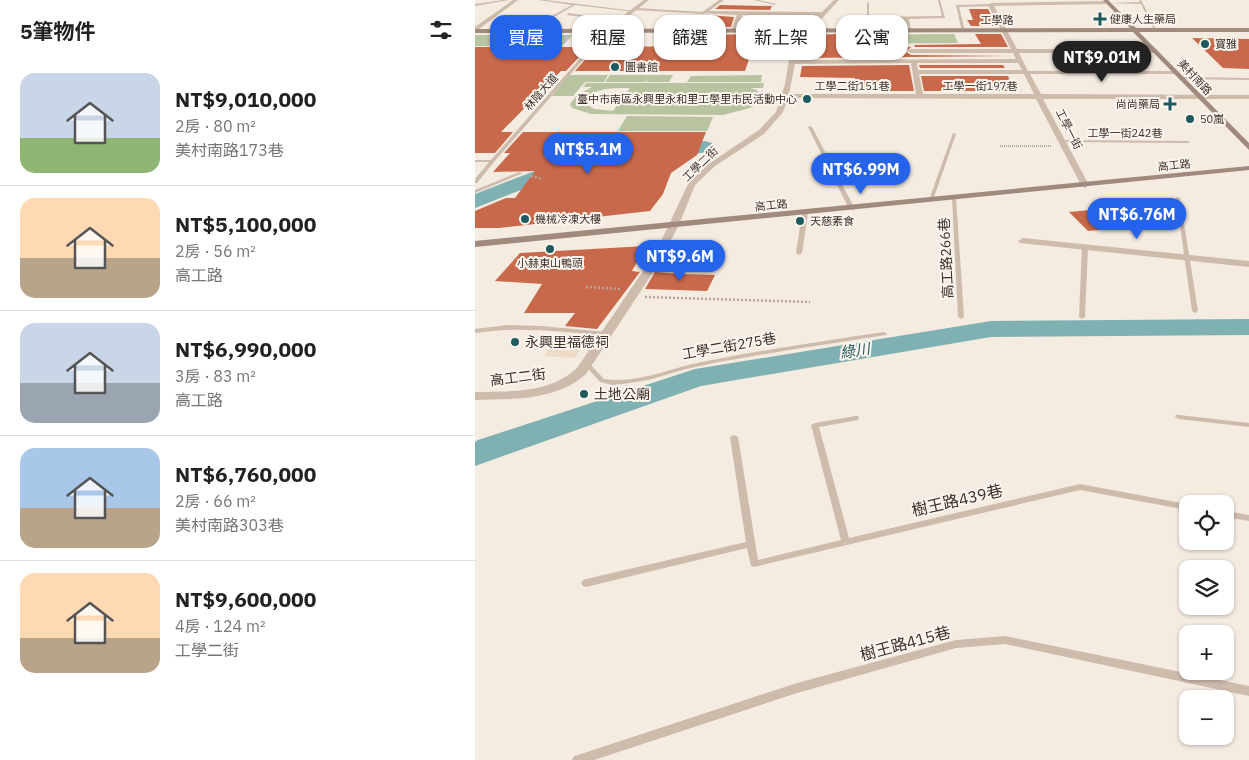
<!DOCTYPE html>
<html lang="zh-TW">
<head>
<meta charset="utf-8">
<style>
  :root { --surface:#fff; --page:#f6f6f6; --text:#222; --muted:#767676; --line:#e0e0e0; --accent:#2563eb }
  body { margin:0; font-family:"IBM Plex Sans","Noto Sans TC",sans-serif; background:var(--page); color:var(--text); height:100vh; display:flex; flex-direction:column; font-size:19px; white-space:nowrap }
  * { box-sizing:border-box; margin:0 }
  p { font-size:16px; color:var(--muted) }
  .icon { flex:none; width:28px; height:28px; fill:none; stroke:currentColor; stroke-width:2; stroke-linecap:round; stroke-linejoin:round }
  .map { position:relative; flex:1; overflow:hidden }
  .sheet { display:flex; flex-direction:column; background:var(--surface); width:475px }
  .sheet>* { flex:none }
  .banner { position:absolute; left:15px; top:15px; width:475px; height:45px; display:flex; gap:10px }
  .tools { position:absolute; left:704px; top:495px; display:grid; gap:10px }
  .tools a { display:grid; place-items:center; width:55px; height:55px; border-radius:10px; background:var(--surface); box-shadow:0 1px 4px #0004; font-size:25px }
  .price { position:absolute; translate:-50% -42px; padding:0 11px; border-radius:18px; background:var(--accent); color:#fff; font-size:16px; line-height:32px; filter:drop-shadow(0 1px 2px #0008) }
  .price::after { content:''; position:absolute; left:50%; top:30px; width:15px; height:11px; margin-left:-8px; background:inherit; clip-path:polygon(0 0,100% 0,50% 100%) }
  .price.selected { background:#222; color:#fff }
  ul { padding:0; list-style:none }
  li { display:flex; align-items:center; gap:15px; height:125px; padding:0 20px }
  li+li { border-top:1px solid var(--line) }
  li span { display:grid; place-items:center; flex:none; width:140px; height:100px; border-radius:15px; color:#555 }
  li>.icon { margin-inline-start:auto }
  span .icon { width:60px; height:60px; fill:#fffc; stroke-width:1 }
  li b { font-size:21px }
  h2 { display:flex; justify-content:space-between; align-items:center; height:60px; padding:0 20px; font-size:21px }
  .tag { padding:0 18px; border-radius:15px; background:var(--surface); box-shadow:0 1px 4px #0004; font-size:18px; line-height:45px }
  .tag.selected { background:var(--accent); color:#fff }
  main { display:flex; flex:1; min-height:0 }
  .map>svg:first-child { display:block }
</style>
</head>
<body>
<main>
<section class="sheet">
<h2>5筆物件<svg class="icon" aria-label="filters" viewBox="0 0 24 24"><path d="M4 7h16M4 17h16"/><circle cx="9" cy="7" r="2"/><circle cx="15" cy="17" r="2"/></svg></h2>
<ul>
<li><span style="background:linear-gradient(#c9d6e8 65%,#8fb573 0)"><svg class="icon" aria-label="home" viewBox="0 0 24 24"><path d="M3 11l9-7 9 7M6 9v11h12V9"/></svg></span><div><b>NT$9,010,000</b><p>2房 · 80 m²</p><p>美村南路173巷</p></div></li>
<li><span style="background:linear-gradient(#ffd9b3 60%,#b9a48a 0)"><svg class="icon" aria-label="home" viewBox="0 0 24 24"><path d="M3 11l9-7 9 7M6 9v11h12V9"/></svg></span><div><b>NT$5,100,000</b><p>2房 · 56 m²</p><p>高工路</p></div></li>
<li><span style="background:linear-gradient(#c9d6e8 60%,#9aa5b1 0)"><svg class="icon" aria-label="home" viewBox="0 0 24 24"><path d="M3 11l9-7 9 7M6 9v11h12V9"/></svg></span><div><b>NT$6,990,000</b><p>3房 · 83 m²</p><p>高工路</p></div></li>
<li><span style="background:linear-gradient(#a9c7e8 60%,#b9a48a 0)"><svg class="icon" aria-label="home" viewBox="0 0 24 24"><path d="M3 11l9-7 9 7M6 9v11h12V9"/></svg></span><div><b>NT$6,760,000</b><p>2房 · 66 m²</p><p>美村南路303巷</p></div></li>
<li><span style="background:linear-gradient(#ffd9b3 65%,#b9a48a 0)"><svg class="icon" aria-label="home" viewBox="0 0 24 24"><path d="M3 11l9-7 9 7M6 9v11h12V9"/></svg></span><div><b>NT$9,600,000</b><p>4房 · 124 m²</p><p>工學二街</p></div></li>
</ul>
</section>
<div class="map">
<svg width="774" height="760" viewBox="0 0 774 760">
  <rect width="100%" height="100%" fill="#f4ebe1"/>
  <!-- green -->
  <g fill="#b8c4a0" fill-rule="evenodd">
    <polygon points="479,34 483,43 369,44 369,35"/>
    <polygon points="0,35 98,35 87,46 0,46"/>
    <polygon points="94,75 133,75 129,82 110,82 98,96 77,96"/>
    <polygon points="135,75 198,75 194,82 171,82 173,77 170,82 130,82"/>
    <polygon points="287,75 286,82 212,82 216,76"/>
    <path d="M111,83H289L288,88H275L282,90L286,100L275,108L248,115L116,114L97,108L95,104L102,95L117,87H108ZM155,88L138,111L119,109L111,104C112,87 142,88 155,88Z"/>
    <polygon points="152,116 238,117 232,131 143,131"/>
  </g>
  <!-- plaza -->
  <polygon fill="#ecdcc8" points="86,333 115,335 100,358 69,356"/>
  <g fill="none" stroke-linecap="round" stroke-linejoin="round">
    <!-- river -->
    <g fill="#7fb0b2" fill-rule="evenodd">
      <polygon points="230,141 237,143 239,147 237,151 186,160 179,158 176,154 179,150 186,148"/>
      <polygon points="91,162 98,164 101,168 98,172 79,177 0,208 0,194 65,169"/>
      <polygon points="774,319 774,335 516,337 226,386 0,466 0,442 3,440 220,369 516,321"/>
    </g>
  </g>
  <!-- building -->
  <g fill="#c8694b">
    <polygon points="245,5 295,6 297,6 295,10 240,9"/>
    <polygon points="494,9 513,9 522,26 496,26 492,20 498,20"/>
    <polygon points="231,15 259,17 256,27 222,27"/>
    <polygon points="268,17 299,17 295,27 265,27"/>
    <polygon points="293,34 284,59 274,59 270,71 100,71 116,53 134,53 139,47 210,46 217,35"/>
    <polygon points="364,34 363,46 440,47 439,45 506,44 500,34 526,34 533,47 436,47 431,52 436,55 537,56 327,58 332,35"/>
    <polygon points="717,38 774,39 774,69 748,68"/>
    <polygon points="0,47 103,47 98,53 107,54 91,71 86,71 26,132 38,132 20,153 0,153"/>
    <polygon points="434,65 439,91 380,91 380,78 325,77 327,66"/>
    <polygon points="444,65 528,65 530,68 445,68"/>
    <polygon points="446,76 533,76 539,91 449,91"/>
    <polygon points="48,132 231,132 222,155 196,173 188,194 175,211 24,228 0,228 0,211 31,198 40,198 60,171 18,172 35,153 29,153"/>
    <polygon points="625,209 646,228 613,231 594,212"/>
    <polygon points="171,246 157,271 165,272 122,329 90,326 100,313 49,313 67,284 20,281 45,253"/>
    <polygon points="180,272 205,274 240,275 232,291 170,289"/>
  </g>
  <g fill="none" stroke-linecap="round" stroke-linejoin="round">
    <!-- path-far1 -->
    <polyline stroke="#b9a596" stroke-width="2" stroke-dasharray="1 1" stroke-linecap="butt" points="525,146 577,146"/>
    <!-- path -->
    <g stroke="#b9a596" stroke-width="2.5" stroke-dasharray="2 2" stroke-linecap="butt">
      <polyline points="56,176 67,179"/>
      <polyline points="111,287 146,289"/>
      <polyline points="170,297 335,302"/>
    </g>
    <!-- lane -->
    <g fill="#cdbbac" fill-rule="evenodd">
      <polygon points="28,0 34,0 0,6 0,4"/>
      <polygon points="63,0 71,0 160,11 159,12 100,5 53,32 51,32 51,30 97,5"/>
      <polygon points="279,0 284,0 301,4 300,5"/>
      <polygon points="463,0 465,0 470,18 393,20 358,19 392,18 392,3 393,2 394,3 394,17 467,16"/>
      <polygon points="664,0 666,0 682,31 679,30 666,4 632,3 665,2"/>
      <polygon points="517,4 516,6 484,7 490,31 487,32 481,5"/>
      <polygon points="161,8 229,12 230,13 229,14 160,10"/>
      <polygon points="93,13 145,20 146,21 145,22 92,15"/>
      <polygon points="130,30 133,31 19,162 2,183 0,183 0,179 14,162 0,162 0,160 16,160"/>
      <polygon points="706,77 774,78 774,80 707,79 706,79"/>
      <polygon points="334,126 337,127 380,209 379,210 374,209 333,127"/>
      <polygon points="478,133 481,134 458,200 454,201 454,200"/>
      <polygon points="585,140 713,141 715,142 713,143 587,142 585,142"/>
      <polygon points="44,172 48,173 0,193 0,190"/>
      <polygon points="477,197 481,198 489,317 486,319 483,317"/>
      <polygon points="701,197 705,198 723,311 720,313 717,311"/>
      <polygon points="330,211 333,213 327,253 324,255 321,253 327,213"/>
      <polygon points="610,245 613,247 610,317 607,319 604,317 607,247"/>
      <path d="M33,325L66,326L132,332L135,334L132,336C88,332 44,326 0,333V329Z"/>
      <path d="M409,332L412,334L411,335L314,350L244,362L211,369L173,380L148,384L137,385L125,382L109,364L112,362L114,363L129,379C162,384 195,368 227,362C287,350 348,341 409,332Z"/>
      <polygon points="701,415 704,415 774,423 774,427 704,419 700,417"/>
      <polygon points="380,416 383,416 384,418 383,420 344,427 374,538 605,484 712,504 712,510 605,490 279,567 276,566 272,548 111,587 108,586 106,583 108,580 111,579 271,542 255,437 259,435 263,437 283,560 366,540 336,425 340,423"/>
      <polygon points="750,511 774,515 774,521 750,517"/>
      <polygon points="530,636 774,686 774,696 530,644 481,648 322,693 119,760 97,760 99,756 103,755 322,683 481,640"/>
    </g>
    <!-- street -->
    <g fill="#cdbbac" fill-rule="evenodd">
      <polygon points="38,0 43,0 0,32 0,27"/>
      <polygon points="169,0 174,0 133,32 129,32 129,30"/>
      <path d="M244,0H249L234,11L347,12L359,0H364L340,26L325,32L320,60L541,59L538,53H436L433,51L436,49H536L513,5L516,3L633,1L635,4L519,6L542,49H680L683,51L680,53H544L553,71H703L705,74H555L566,94L774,95V99H568L614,185L610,188L606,185L561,99L313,98L308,112L289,134L240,166L220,185L204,225L181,268L111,374C81,401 38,399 0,400V392C36,391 74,394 102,368L170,268L187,239L214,182L235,163L284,130L301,112L310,84L319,31L336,24L344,16L267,15L262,31L259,33L256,31L262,15L226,13ZM436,63L441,94H314L320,64ZM442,63H543L547,70H443ZM444,74H549L559,94H448Z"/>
      <polygon points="431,17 434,19 436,31 433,33 430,31 428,19"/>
      <polygon points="548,238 774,261 774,267 545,243 543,241"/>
    </g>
    <!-- secondary -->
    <g fill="#a18a7d" fill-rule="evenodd">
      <polygon points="628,0 633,0 661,28 774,28 774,32 664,32 774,143 774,150 658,32 0,33 0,29 655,28"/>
      <polygon points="774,166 774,170 0,247 0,241"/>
    </g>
  </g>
  <!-- markers -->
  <g fill="#1f5a5e" stroke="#fbf5ee" stroke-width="2">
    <path d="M622.5 11.5h5v5h5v5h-5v5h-5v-5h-5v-5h5z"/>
    <circle cx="730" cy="44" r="5"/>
    <circle cx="140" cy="67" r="5"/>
    <circle cx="332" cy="99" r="5"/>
    <path d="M692.5 96.5h5v5h5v5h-5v5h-5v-5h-5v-5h5z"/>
    <circle cx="715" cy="119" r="5"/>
    <circle cx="50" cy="219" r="5"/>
    <circle cx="325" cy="221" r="5"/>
    <circle cx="75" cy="249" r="5"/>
    <circle cx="40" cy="342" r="5"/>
    <circle cx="109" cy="394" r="5"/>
  </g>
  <g text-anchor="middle" stroke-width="4" stroke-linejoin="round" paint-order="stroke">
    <!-- far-poi labels -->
    <g font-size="11" fill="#3b302b" stroke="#fbf5ee" text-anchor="start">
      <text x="635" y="23">健康人生藥局</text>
      <text x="740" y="48">寶雅</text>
      <text x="150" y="71">圖書館</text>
      <text x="322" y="103" text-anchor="end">臺中市南區永興里永和里工學里市民活動中心</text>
      <text x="685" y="108" text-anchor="end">尚尚藥局</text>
      <text x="725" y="123">50嵐</text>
      <text x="60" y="223">機械冷凍大樓</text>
      <text x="335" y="225">天慈素食</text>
      <text x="75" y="267" text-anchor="middle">小赫東山鴨頭</text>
    </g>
    <!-- far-street labels -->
    <g font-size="11" fill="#3b302b" stroke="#fbf5ee">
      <text x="522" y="24">工學路</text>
      <text transform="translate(720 77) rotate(47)" y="4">美村南路</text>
      <text x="377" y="90">工學二街151巷</text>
      <text x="505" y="90">工學一街197巷</text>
      <text transform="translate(66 92) rotate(-49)" y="4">林陰大道</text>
      <text transform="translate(594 129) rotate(63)" y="4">工學一街</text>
      <text x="650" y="137">工學一街242巷</text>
      <text transform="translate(225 164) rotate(-44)" y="4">工學二街</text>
      <text transform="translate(699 165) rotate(-6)" y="4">高工路</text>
      <text transform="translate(296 205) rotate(-6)" y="4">高工路</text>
    </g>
    <!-- street labels -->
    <g font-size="14" fill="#3b302b" stroke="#fbf5ee">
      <text transform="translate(471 258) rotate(-93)" y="5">高工路266巷</text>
      <text transform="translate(254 346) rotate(-10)" y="5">工學二街275巷</text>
      <text transform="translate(43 377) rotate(-7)" y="5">高工二街</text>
    </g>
    <!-- poi labels -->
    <g font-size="14" fill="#3b302b" stroke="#fbf5ee" text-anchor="start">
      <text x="50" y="347">永興里福德祠</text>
      <text x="119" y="399">土地公廟</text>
    </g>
    <!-- water labels -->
    <g font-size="15" font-style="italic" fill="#1f5a5e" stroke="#fbf5ee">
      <text transform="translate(380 351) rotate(-9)" y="5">綠川</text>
    </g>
    <!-- near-street labels -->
    <g font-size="16" fill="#3b302b" stroke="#fbf5ee">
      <text transform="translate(482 500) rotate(-13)" y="6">樹王路439巷</text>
      <text transform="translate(430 643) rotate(-15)" y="6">樹王路415巷</text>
    </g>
  </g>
</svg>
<div class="tools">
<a><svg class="icon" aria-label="locate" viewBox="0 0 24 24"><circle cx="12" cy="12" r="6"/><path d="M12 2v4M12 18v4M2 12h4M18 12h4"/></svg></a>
<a><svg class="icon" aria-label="layers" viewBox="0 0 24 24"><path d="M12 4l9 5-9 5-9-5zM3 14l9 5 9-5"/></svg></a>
<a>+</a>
<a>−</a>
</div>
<b class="price selected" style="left:627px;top:83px">NT$9.01M</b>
<b class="price" style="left:113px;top:175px">NT$5.1M</b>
<b class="price" style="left:386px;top:195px">NT$6.99M</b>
<b class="price" style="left:662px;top:240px">NT$6.76M</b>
<b class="price" style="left:205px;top:282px">NT$9.6M</b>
<div class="banner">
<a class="tag selected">買屋</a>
<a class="tag">租屋</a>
<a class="tag">篩選</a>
<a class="tag">新上架</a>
<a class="tag">公寓</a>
</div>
</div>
</main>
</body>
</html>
